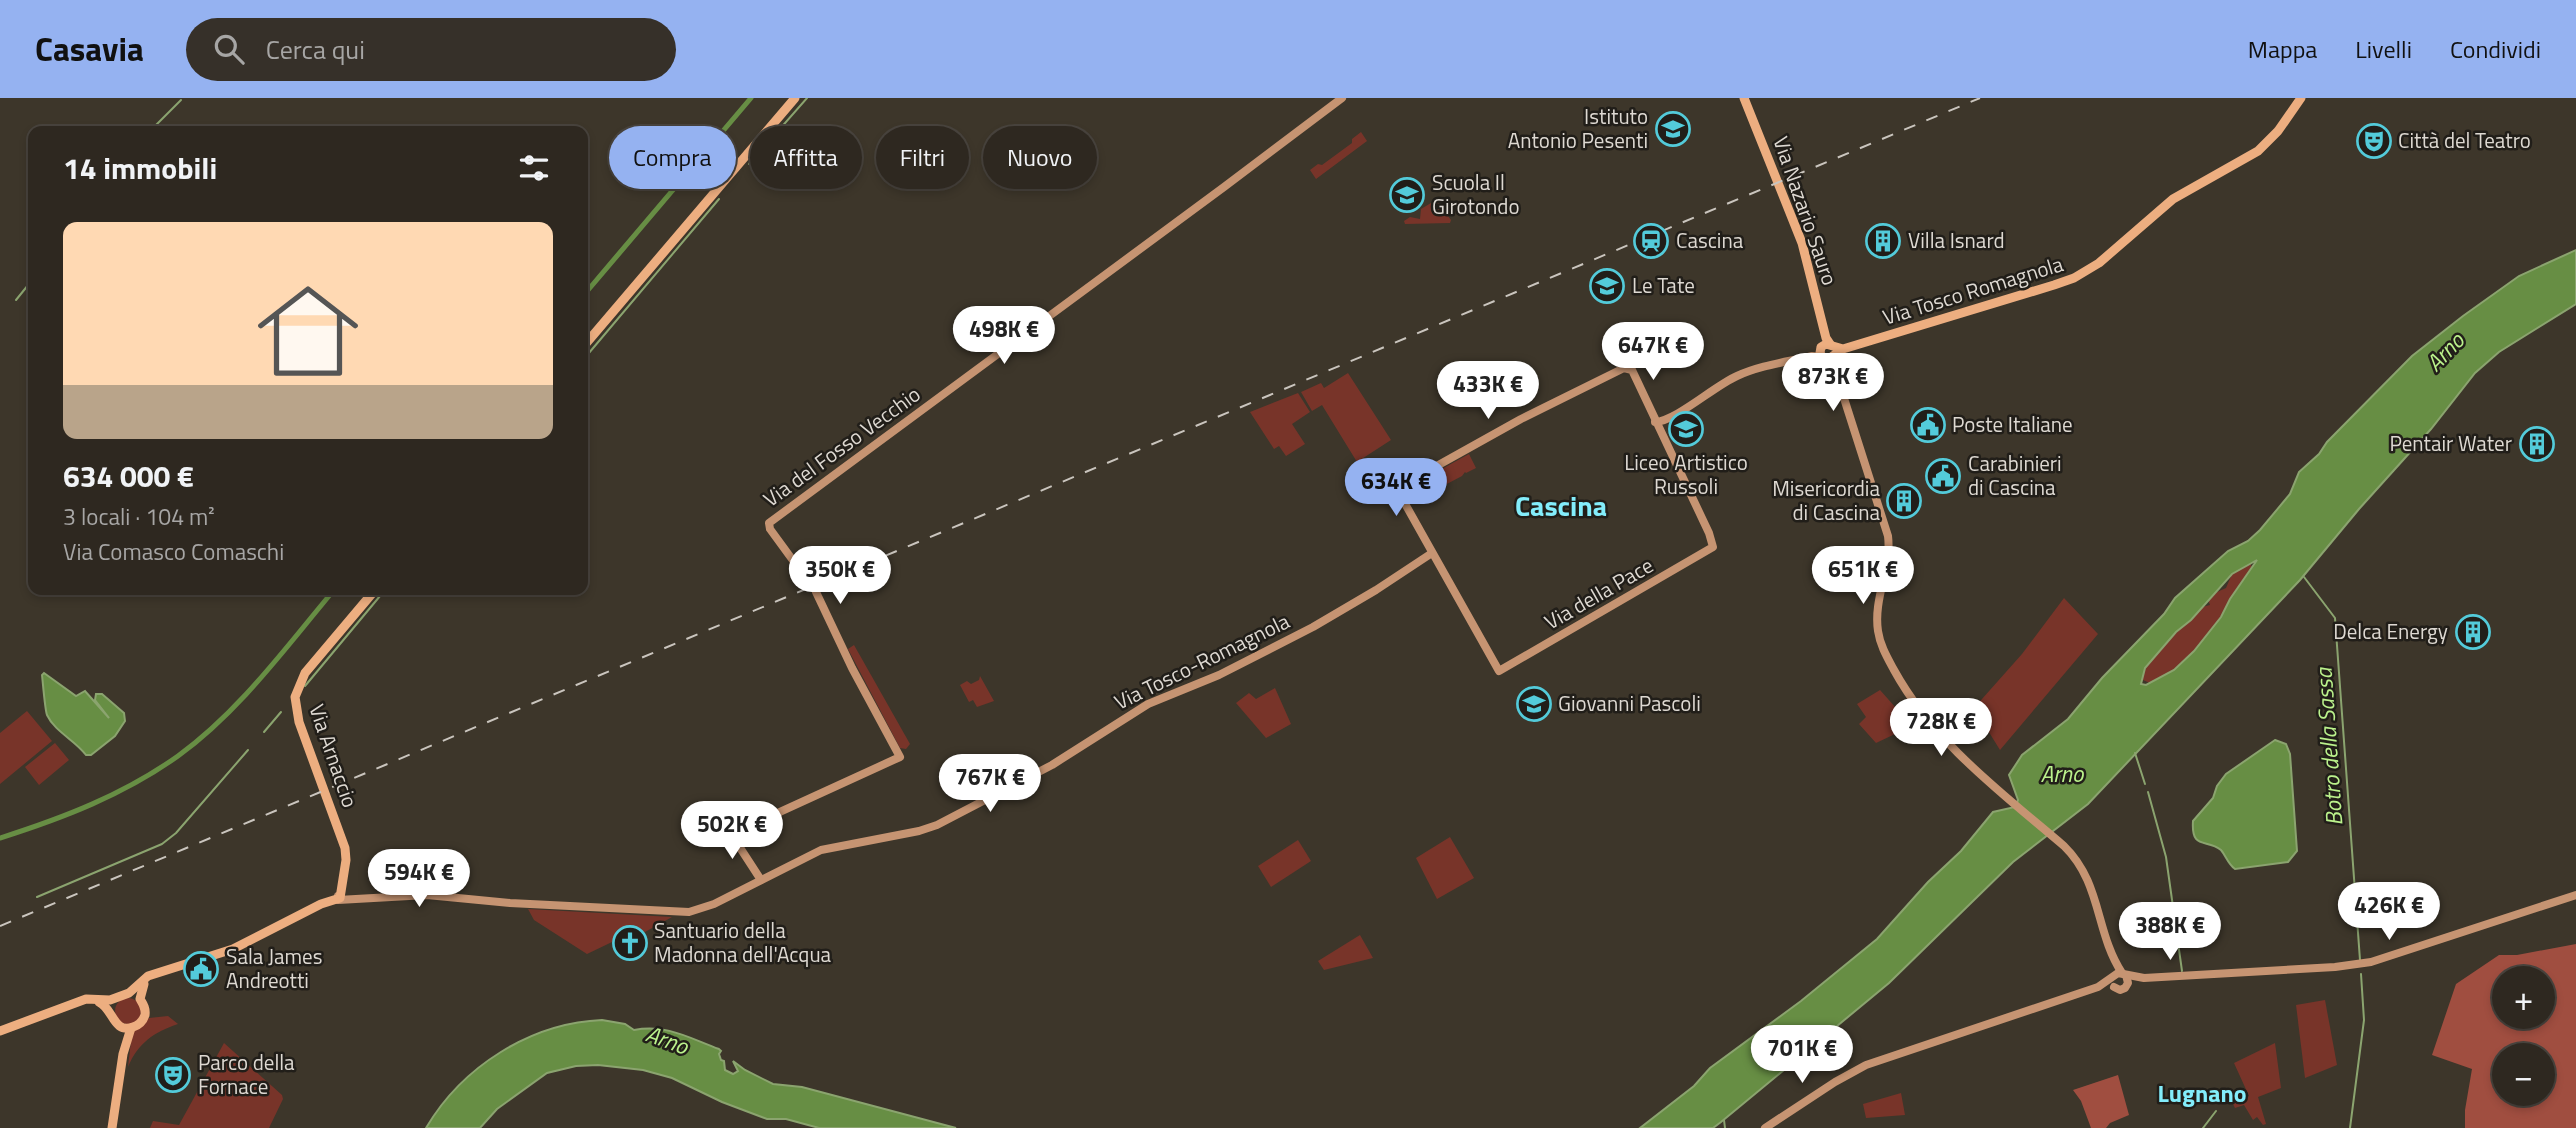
<!DOCTYPE html>
<html lang="it">
<head>
<meta charset="utf-8">
<style>
  :root { --surface:#2e2820; --page:#363029; --text:#f1f3f6; --muted:#a7a6a5; --line:#49443e; --accent:#95b2f1 }
  body { margin:0; font-family:"Titillium Web",sans-serif; background:var(--page); color:var(--text); height:100vh; display:flex; flex-direction:column; font-size:26px; white-space:nowrap }
  * { box-sizing:border-box; margin:0 }
  p { font-size:23px; color:var(--muted) }
  .icon { flex:none; width:38px; height:38px; fill:none; stroke:currentColor; stroke-width:2; stroke-linecap:round; stroke-linejoin:round }
  .map { position:relative; flex:1; overflow:hidden }
  .sheet { position:absolute; left:28px; top:28px; width:560px; height:469px; display:flex; flex-direction:column; background:var(--surface); border-radius:14px; box-shadow:0 4px 10px #0003,0 0 0 2px var(--line) }
  .sheet>* { flex:none }
  .hud { position:absolute; left:609px; top:28px; width:665px; height:63px; display:flex; gap:14px }
  .controls { position:absolute; left:2492px; top:868px; display:grid; gap:14px }
  .controls a { display:grid; place-items:center; width:63px; height:63px; border-radius:50%; background:var(--surface); box-shadow:0 4px 10px #0003,0 0 0 2px var(--line); font-size:35px }
  .price { position:absolute; translate:-50% -60px; padding:0 16px; border-radius:24px; background:#fff; color:#222; font-size:23px; line-height:46px; filter:drop-shadow(0 2px 4px #0008) }
  .price::after { content:''; position:absolute; left:50%; top:42px; width:21px; height:16px; margin-left:-10px; background:inherit; clip-path:polygon(0 0,100% 0,50% 100%) }
  .price.selected { background:var(--accent); color:#111 }
  ul { padding:0; list-style:none }
  li { display:grid; align-content:center; gap:14px; height:371px; padding:0 35px }
  li+li { border-top:2px solid var(--line) }
  li span { display:grid; place-items:center; height:217px; border-radius:14px; color:#555 }
  li>.icon { margin-inline-start:auto }
  span .icon { width:126px; height:126px; fill:#fffc; stroke-width:1 }
  li b { font-size:30px }
  h2 { display:flex; justify-content:space-between; align-items:center; height:84px; padding:0 35px; font-size:30px }
  .tag { padding:0 24px; border-radius:32px; background:var(--surface); box-shadow:0 4px 10px #0003,0 0 0 2px var(--line); font-size:24px; line-height:63px }
  .tag.selected { background:var(--accent); color:#111 }
  header { display:flex; align-items:center; gap:42px; box-sizing:border-box; height:98px; padding:0 35px; background:var(--accent); color:#111 }
  header strong { font-size:33px }
  nav { display:flex; gap:38px; margin-inline-start:auto; font-size:24px }
  .search { width:490px; height:63px; background:var(--page); display:flex; align-items:center; gap:18px; box-sizing:border-box; padding:0 24px; border-radius:38px; color:var(--muted); font-size:26px }
  .map>svg:first-child { display:block }
</style>
</head>
<body>
<header>
<strong>Casavia</strong>
<div class="search"><svg class="icon" aria-label="search" viewBox="0 0 24 24"><circle cx="10" cy="10" r="6"/><path d="M15 15l6 6"/></svg>Cerca qui</div>
<nav><a>Mappa</a><a>Livelli</a><a>Condividi</a></nav>
</header>
<div class="map">
<svg width="2576" height="1030" viewBox="0 0 2576 1030">
  <rect width="100%" height="100%" fill="#3d362a"/>
  <!-- green -->
  <g fill="#783429">
    <polygon points="1361,34 1367,43 1316,81 1310,72 1318,66 1322,67 1352,45 1352,41"/>
    <polygon points="1436,102 1451,122 1450,125 1405,126 1404,123 1410,119 1420,121 1421,111"/>
    <polygon points="1348,275 1391,342 1357,364 1322,307 1312,313 1301,294 1321,285 1324,290"/>
    <polygon points="1298,295 1310,314 1292,326 1305,346 1286,358 1279,348 1274,351 1250,314"/>
    <polygon points="1469,356 1476,370 1466,375 1465,374 1462,378 1426,397 1424,396 1420,398 1421,401 1412,406 1406,396 1409,389"/>
    <path d="M2250,464L2252,470C2229,502 2208,549 2175,572C2167,577 2158,579 2150,585L2143,582L2141,578C2152,553 2183,530 2202,509L2210,507L2208,502L2217,494L2226,490L2232,476Z"/>
    <polygon points="2064,500 2098,536 2000,652 1974,610 2022,556"/>
    <polygon points="854,547 910,646 906,651 900,650 848,551"/>
    <polygon points="980,578 994,603 977,609 973,602 969,604 960,587 967,583 971,586 979,582"/>
    <polygon points="1275,590 1291,626 1266,640 1236,605 1249,595 1256,601"/>
    <polygon points="1880,592 1912,628 1876,645 1859,626 1866,619 1857,606"/>
    <polygon points="27,613 52,643 0,686 0,635"/>
    <polygon points="55,645 69,662 39,687 25,669"/>
    <polygon points="1450,739 1474,780 1437,801 1416,760"/>
    <polygon points="1298,742 1311,763 1271,789 1258,768"/>
    <polygon points="528,811 672,819 645,834 635,833 587,856 534,822"/>
    <polygon points="1360,837 1373,860 1324,872 1318,863"/>
    <circle cx="128" cy="913" r="13"/>
    <polygon points="2325,902 2337,967 2305,980 2296,907"/>
    <path d="M168,918L178,926C154,934 138,945 128,969L132,934L149,920Z"/>
    <polygon points="224,945 282,997 283,1001 269,1030 150,1030 153,1023 179,1027"/>
    <polygon points="2275,945 2281,990 2258,999 2266,1026 2263,1027 2257,1019 2253,1022 2244,1007 2235,1010 2233,1006 2249,998 2234,965"/>
    <polygon points="1901,995 1905,1017 1866,1020 1863,1006"/>
  </g>
  <!-- forest -->
  <g fill="#a04e40" fill-rule="evenodd">
    <path d="M2576,846V1030H2465V1012L2472,971L2432,957L2456,886L2499,857H2517ZM2504,880H2543V919H2504ZM2504,957H2543V996H2504Z"/>
    <polygon points="2118,977 2129,1017 2110,1025 2106,1030 2091,1030 2081,1003 2073,992"/>
  </g>
  <!-- water -->
  <g fill="#678e44" stroke="#8ba46f" stroke-width="2" fill-rule="evenodd">
    <path d="M2576,152V206L2499,254L2475,275L2431,331L2359,411L2300,482L2088,706L2013,764L1889,885L1721,1024L1713,1030H1640L1694,988L1710,970L1801,903L1877,841L1928,784L1961,753L1993,714L2015,709L2018,702L2009,677L2022,657L2068,621L2102,580L2164,516L2175,500L2228,453L2248,443L2260,432L2290,396L2299,374L2319,356L2327,344L2412,258L2463,218L2519,178ZM2257,462L2230,501L2221,519L2194,553L2174,572L2146,587L2141,586L2145,570L2176,534L2191,522L2232,476Z"/>
    <path d="M44,575L76,598L85,593L109,620L95,602L96,596H102L124,615L125,623L115,638L91,657H86C75,642 55,634 47,617C45,612 43,586 42,577Z"/>
    <path d="M2275,642L2286,646L2290,656L2297,753L2288,764L2235,771C2228,766 2226,758 2221,752C2207,740 2191,753 2193,723L2213,700L2217,688L2226,676Z"/>
    <path d="M602,922L625,926L634,932C667,926 689,940 719,951L721,953L719,956L721,962L724,963L725,972L733,976L738,973L733,963L745,972L773,986L802,989L956,1030H819L786,1021H767L722,1004L672,980L643,972L598,967L576,968L547,975L497,1011L480,1030H426C462,969 530,925 602,922Z"/>
  </g>
  <g fill="none" stroke-linecap="round" stroke-linejoin="round">
    <!-- stream -->
    <g stroke="#8ba46f" stroke-width="2">
      <polyline points="150,33 181,2"/>
      <polyline points="749,66 807,0"/>
      <polyline points="16,202 33,181"/>
      <polyline points="583,262 719,101"/>
      <polyline points="2304,479 2335,520 2360,862"/>
      <polyline points="305,588 385,492"/>
      <polyline points="264,634 281,614"/>
      <polyline points="2135,655 2145,686"/>
      <polyline points="2148,694 2166,759 2182,873"/>
      <polyline points="37,799 162,746 176,735 248,652"/>
      <polyline points="1724,1022 1725,1030"/>
      <polyline points="2203,1030 2216,1013"/>
      <polyline points="2350,1030 2364,922 2361,876"/>
    </g>
    <!-- canal -->
    <g stroke="#678e44" stroke-width="5">
      <polyline points="583,198 751,0"/>
      <path d="M0,740C63,720 123,697 178,658C239,614 286,549 334,492"/>
    </g>
    <!-- secondary -->
    <g stroke="#c69472" stroke-width="8">
      <path d="M1832,259L1834,269L1888,438C1892,470 1873,500 1878,533C1880,547 1887,559 1894,572C1934,645 2002,695 2064,748C2102,785 2095,834 2122,875"/>
      <polygon points="1624,270 1632,272 1709,435 1713,449 1499,573 1399,395 1399,389 1521,321"/>
      <path d="M1655,324C1676,323 1714,288 1737,278C1761,267 1787,264 1812,258L1822,259"/>
      <polyline points="808,483 770,431 769,425 1224,89 1342,0"/>
      <polyline points="761,782 735,742 736,734 900,659 852,570 816,494"/>
      <polyline points="338,798 338,802 427,797 510,805 689,814 714,806 821,752 919,733 937,727 1052,667 1148,606 1219,577 1313,529 1376,492 1432,455"/>
      <polyline points="2114,889 2120,892 2125,890 2128,885 2126,877"/>
      <polyline points="1765,1030 1835,984 1866,967 2098,889 2118,875 2144,880 2335,869 2371,864 2576,797"/>
    </g>
    <!-- primary -->
    <g stroke="#edae80" stroke-width="9">
      <polyline points="1744,0 1802,145 1826,240 1830,246"/>
      <polyline points="583,249 795,0"/>
      <polyline points="1843,251 1826,246 1821,249 1820,255 1823,260 1830,260 1843,251 2054,187 2074,180 2099,165 2173,101 2258,53 2278,33 2301,0"/>
      <path d="M99,904C113,910 113,936 133,929C139,927 143,923 145,917C146,910 143,906 140,901L144,886"/>
      <polyline points="0,933 86,901 110,902 129,895 148,878 233,851 321,806 340,800 346,762 345,750 299,624 295,599 305,575 375,492"/>
      <polyline points="112,1030 123,956 131,930"/>
    </g>
    <!-- rail -->
    <polyline stroke="#cac5be" stroke-width="2" stroke-dasharray="12 12" stroke-linecap="butt" points="0,828 1980,0"/>
  </g>
  <!-- icons -->
  <defs>
    <g id="school-ring" transform="scale(1.75)"><circle r="9.5" fill="#211e19" stroke="#53cbda" stroke-width="1.5"/><path d="M0-5L7-2L0 1L-7-2ZM-4 1L0 2.5L4 1V4Q0 6-4 4Z" fill="#53cbda"/></g>
    <g id="theatre-ring" transform="scale(1.75)"><circle r="9.5" fill="#211e19" stroke="#53cbda" stroke-width="1.5"/><path d="M-5-5.5Q0-4 5-5.5V0Q5 5 0 6Q-5 5-5 0ZM-3.3-2.5H-1v1.5H-3.3ZM1-2.5H3.3v1.5H1ZM-2.8 1Q0 5.5 2.8 1Z" fill="#53cbda"/></g>
    <g id="station-ring" transform="scale(1.75)"><circle r="9.5" fill="#211e19" stroke="#53cbda" stroke-width="1.5"/><path d="M-3-6H3Q5-6 5-4V2Q5 4 3 4L4.5 6H3L1.5 4h-3L-3 6H-4.5L-3 4Q-5 4-5 2V-4Q-5-6-3-6ZM-3.5-4v3h7v-3ZM-3.5 1v1.5H-2V1ZM2 1v1.5H3.5V1Z" fill="#53cbda"/></g>
    <g id="building-ring" transform="scale(1.75)"><circle r="9.5" fill="#211e19" stroke="#53cbda" stroke-width="1.5"/><path d="M-4-6H4V6H1V3H-1V6H-4ZM-2.5-4.3h1.7v1.8h-1.7ZM.8-4.3h1.7v1.8H.8ZM-2.5-1h1.7V.8h-1.7ZM.8-1h1.7V.8H.8Z" fill="#53cbda"/></g>
    <g id="civic-ring" transform="scale(1.75)"><circle r="9.5" fill="#211e19" stroke="#53cbda" stroke-width="1.5"/><path d="M-.6-6.5H3V-4.5H.6V-3L4-1V1h2V6H-6V1h2V-1L-.6-3ZM-1.2 2.5V6h2.4V2.5Z" fill="#53cbda"/></g>
    <g id="church-ring" transform="scale(1.75)"><circle r="9.5" fill="#211e19" stroke="#53cbda" stroke-width="1.5"/><path d="M-1.2-6h2.4v3.5h3.3v2.4h-3.3V6h-2.4V-.1h-3.3v-2.4h3.3Z" fill="#53cbda"/></g>
  </defs>
  <g fill-rule="evenodd">
    <use href="#school-ring" x="1673" y="31"/>
    <use href="#theatre-ring" x="2374" y="43"/>
    <use href="#school-ring" x="1407" y="97"/>
    <use href="#station-ring" x="1651" y="143"/>
    <use href="#building-ring" x="1883" y="143"/>
    <use href="#school-ring" x="1607" y="188"/>
    <use href="#civic-ring" x="1928" y="327"/>
    <use href="#school-ring" x="1686" y="331"/>
    <use href="#building-ring" x="2537" y="346"/>
    <use href="#civic-ring" x="1943" y="378"/>
    <use href="#building-ring" x="1904" y="403"/>
    <use href="#building-ring" x="2473" y="534"/>
    <use href="#school-ring" x="1534" y="606"/>
    <use href="#church-ring" x="630" y="845"/>
    <use href="#civic-ring" x="201" y="871"/>
    <use href="#theatre-ring" x="173" y="977"/>
  </g>
  <g text-anchor="middle" stroke-width="5" stroke-linejoin="round" paint-order="stroke">
    <!-- poi labels -->
    <g font-size="21" fill="#ded9d2" stroke="#211e19" text-anchor="start">
      <text x="1648" y="26" text-anchor="end">Istituto<tspan x="1648" dy="24">Antonio Pesenti</tspan></text>
      <text x="2398" y="50">Città del Teatro</text>
      <text x="1432" y="92">Scuola Il<tspan x="1432" dy="24">Girotondo</tspan></text>
      <text x="1676" y="150">Cascina</text>
      <text x="1908" y="150">Villa Isnard</text>
      <text x="1632" y="195">Le Tate</text>
      <text x="1952" y="334">Poste Italiane</text>
      <text x="2512" y="353" text-anchor="end">Pentair Water</text>
      <text x="1686" y="372" text-anchor="middle">Liceo Artistico<tspan x="1686" dy="24">Russoli</tspan></text>
      <text x="1968" y="373">Carabinieri<tspan x="1968" dy="24">di Cascina</tspan></text>
      <text x="1880" y="398" text-anchor="end">Misericordia<tspan x="1880" dy="24">di Cascina</tspan></text>
      <text x="2448" y="541" text-anchor="end">Delca Energy</text>
      <text x="1558" y="613">Giovanni Pascoli</text>
      <text x="654" y="840">Santuario della<tspan x="654" dy="24">Madonna dell'Acqua</tspan></text>
      <text x="226" y="866">Sala James<tspan x="226" dy="24">Andreotti</tspan></text>
      <text x="198" y="972">Parco della<tspan x="198" dy="24">Fornace</tspan></text>
    </g>
    <!-- street labels -->
    <g font-size="21" fill="#ded9d2" stroke="#211e19">
      <text transform="translate(1805 113) rotate(71)" y="7">Via Nazario Sauro</text>
      <text transform="translate(1973 193) rotate(-17)" y="7">Via Tosco Romagnola</text>
      <text transform="translate(842 349) rotate(-36)" y="7">Via del Fosso Vecchio</text>
      <text transform="translate(1599 496) rotate(-30)" y="7">Via della Pace</text>
      <text transform="translate(1202 564) rotate(-26)" y="7">Via Tosco-Romagnola</text>
      <text transform="translate(333 658) rotate(71)" y="7">Via Arnaccio</text>
    </g>
    <!-- water labels -->
    <g font-size="23" font-style="italic" fill="#bbf28c" stroke="#211e19">
      <text transform="translate(2445 254) rotate(-46)" y="8">Arno</text>
      <text transform="translate(2329 649) rotate(-94)" y="8">Botro della Sassa</text>
      <text x="2062" y="684">Arno</text>
      <text transform="translate(667 942) rotate(20)" y="8">Arno</text>
    </g>
    <!-- quarter labels -->
    <g font-size="24" font-weight="bold" fill="#83edfb" stroke="#211e19">
      <text x="2202" y="1004">Lugnano</text>
    </g>
    <!-- district labels -->
    <g font-size="28" font-weight="bold" fill="#83edfb" stroke="#211e19">
      <text x="1561" y="418">Cascina</text>
    </g>
  </g>
</svg>
<div class="controls">
<a>+</a>
<a>−</a>
</div>
<b class="price" style="left:1004px;top:268px">498K €</b>
<b class="price" style="left:1653px;top:284px">647K €</b>
<b class="price" style="left:1833px;top:315px">873K €</b>
<b class="price" style="left:1488px;top:323px">433K €</b>
<b class="price selected" style="left:1396px;top:420px">634K €</b>
<b class="price" style="left:840px;top:508px">350K €</b>
<b class="price" style="left:1863px;top:508px">651K €</b>
<b class="price" style="left:1941px;top:660px">728K €</b>
<b class="price" style="left:990px;top:716px">767K €</b>
<b class="price" style="left:732px;top:763px">502K €</b>
<b class="price" style="left:419px;top:811px">594K €</b>
<b class="price" style="left:2389px;top:844px">426K €</b>
<b class="price" style="left:2170px;top:864px">388K €</b>
<b class="price" style="left:1802px;top:987px">701K €</b>
<div class="hud">
<a class="tag selected">Compra</a>
<a class="tag">Affitta</a>
<a class="tag">Filtri</a>
<a class="tag">Nuovo</a>
</div>
<section class="sheet">
<h2>14 immobili<svg class="icon" aria-label="filters" viewBox="0 0 24 24"><path d="M4 7h16M4 17h16"/><circle cx="9" cy="7" r="2"/><circle cx="15" cy="17" r="2"/></svg></h2>
<ul>
<li><span style="background:linear-gradient(#ffd9b3 75%,#b9a48a 0)"><svg class="icon" aria-label="home" viewBox="0 0 24 24"><path d="M3 11l9-7 9 7M6 9v11h12V9"/></svg></span><div><b>634 000 €</b><p>3 locali · 104 m²</p><p>Via Comasco Comaschi</p></div></li>
</ul>
</section>
</div>
</body>
</html>
